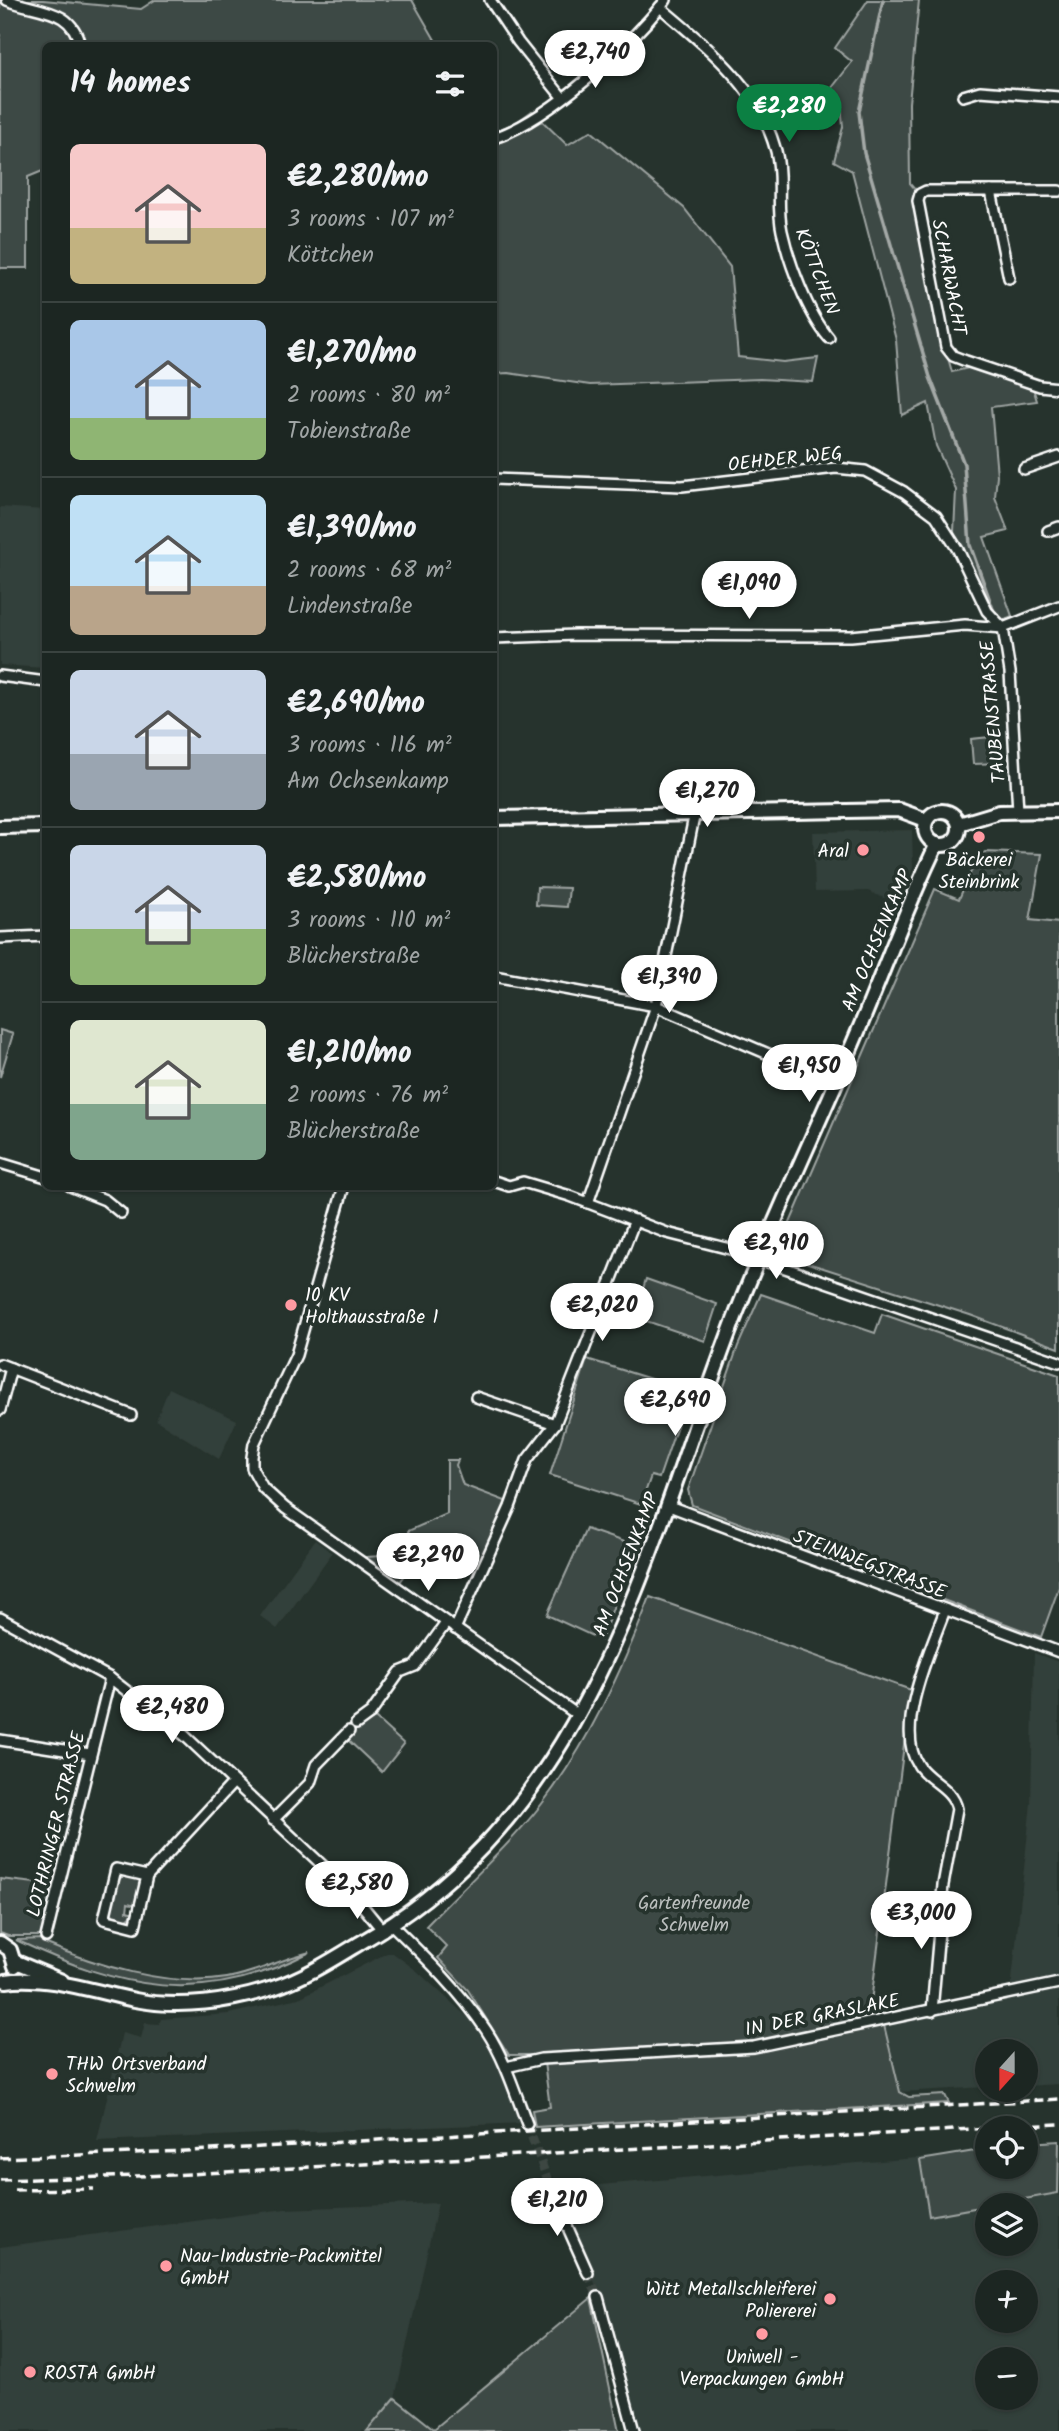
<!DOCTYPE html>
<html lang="en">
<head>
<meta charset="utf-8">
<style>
  :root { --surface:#1c2622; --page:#29322f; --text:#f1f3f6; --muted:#a0a5a5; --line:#3a4340; --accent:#0b8043 }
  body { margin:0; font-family:Kalam,sans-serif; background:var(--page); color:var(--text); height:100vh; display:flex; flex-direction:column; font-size:26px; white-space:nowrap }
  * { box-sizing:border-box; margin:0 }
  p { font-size:23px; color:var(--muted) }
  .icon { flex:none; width:38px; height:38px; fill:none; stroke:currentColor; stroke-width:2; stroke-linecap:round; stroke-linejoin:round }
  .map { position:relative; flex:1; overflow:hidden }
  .details { position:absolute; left:42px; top:42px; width:455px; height:1148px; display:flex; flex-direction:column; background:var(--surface); border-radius:10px; box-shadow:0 2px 5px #0004,0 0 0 2px var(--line) }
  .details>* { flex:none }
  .needle { width:46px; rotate:201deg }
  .fabs { position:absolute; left:975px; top:2039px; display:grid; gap:14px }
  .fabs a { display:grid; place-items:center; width:63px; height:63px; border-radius:50%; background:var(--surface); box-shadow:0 2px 5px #0004,0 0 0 2px var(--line); font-size:35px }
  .price { position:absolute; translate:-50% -60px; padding:0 16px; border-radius:24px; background:#fff; color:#222; font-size:23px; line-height:46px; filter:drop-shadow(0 2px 4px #0008) }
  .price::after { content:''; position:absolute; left:50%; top:42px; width:21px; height:16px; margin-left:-10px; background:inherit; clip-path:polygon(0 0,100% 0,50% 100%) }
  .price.selected { background:var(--accent); color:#fff }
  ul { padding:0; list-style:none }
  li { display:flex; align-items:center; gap:21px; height:175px; padding:0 28px }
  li+li { border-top:2px solid var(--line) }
  li span { display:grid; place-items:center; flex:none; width:196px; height:140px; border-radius:10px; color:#555 }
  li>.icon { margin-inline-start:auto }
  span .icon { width:84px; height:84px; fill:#fffc; stroke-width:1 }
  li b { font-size:30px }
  h2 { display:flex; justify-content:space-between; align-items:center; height:84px; padding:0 28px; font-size:30px }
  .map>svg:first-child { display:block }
</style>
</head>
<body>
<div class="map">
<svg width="1059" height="2431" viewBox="0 0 1059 2431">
  <rect width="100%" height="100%" fill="#26332d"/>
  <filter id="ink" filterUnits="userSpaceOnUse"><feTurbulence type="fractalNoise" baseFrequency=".0143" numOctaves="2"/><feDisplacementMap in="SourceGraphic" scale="14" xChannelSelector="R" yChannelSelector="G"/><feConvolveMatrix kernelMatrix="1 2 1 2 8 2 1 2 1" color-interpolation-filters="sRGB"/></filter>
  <g filter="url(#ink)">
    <!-- built -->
    <g fill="#333f3a" fill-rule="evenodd">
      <polygon points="0,507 45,510 45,668 0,665"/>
      <polygon points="912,830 913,868 897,904 868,891 815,892 813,832"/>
      <polygon points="169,1388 237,1420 219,1459 156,1420"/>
      <polygon points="315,1540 332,1553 277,1629 260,1616"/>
      <polygon points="1034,1653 1059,1662 1059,2084 1026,2086 1026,2051 987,2051 987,2087 900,2092 884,2027 1010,1999 1031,1803"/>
      <polygon points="387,1953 393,1953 417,1971 474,2023 498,2065 525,2123 97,2141 122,2033 141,2038 145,2023 159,2024 161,2019 228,2014 299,1998"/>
      <path d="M1059,2148V2431H637L612,2329L584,2254L553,2189L987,2152V2166H1026ZM987,2205H1026V2244H987ZM987,2282H1026V2320H987ZM987,2359H1026V2398H987Z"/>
      <polygon points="438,2203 395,2398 367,2431 0,2431 0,2247 285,2209"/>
    </g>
    <!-- green -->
    <g fill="#3e4944" stroke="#9ea4a2" stroke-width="2">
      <polygon points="0,0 43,0 141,9 155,0 412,0 438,45 46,46 45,170 28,177 28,268 0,268"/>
      <polygon points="868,0 919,0 909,103 910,183 916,190 939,326 952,372 972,367 1033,388 1037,401 991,407 997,475 995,497 1008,531 984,537 1012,616 999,622 987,610 958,550 954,532 956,490 936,446 928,403 902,415 896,340 852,171 834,161 843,127 841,103 828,93 852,62 835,48"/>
      <polygon points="532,111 567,145 591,131 684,208 730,267 738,357 783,362 818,358 813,382 760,379 590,385 508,373 494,374 494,131 514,124"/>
      <polygon points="1000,736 1002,763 973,764 971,739"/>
      <polygon points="985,852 1042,854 1030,920 1059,923 1059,1348 970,1315 789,1257 783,1239 935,889 959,899 976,860"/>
      <polygon points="537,887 569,888 567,907 536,905"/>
      <polygon points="0,1030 13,1034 0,1077"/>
      <polygon points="646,1279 717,1304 705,1341 608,1308 612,1301 638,1305"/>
      <polygon points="761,1294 875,1333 882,1314 1059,1375 1059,1587 1041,1637 692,1505 688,1490 738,1346"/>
      <polygon points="587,1359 689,1391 659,1478 651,1476 641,1504 550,1475"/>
      <polygon points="447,1460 458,1460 456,1465 463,1485 508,1502 482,1560 433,1537 400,1582 366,1557 380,1556 382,1564 411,1559 408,1531 447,1514"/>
      <polygon points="586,1529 636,1546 601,1640 547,1615"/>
      <path d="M650,1597L911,1690L868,2025L883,2021L900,2092L909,2097L945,2095L949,2103L535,2127L532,2110L550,2107L543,2055H509L468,1990L438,1958L447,1947L426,1926C464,1886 507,1848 541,1805C589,1743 622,1670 650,1597Z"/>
      <polygon points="375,1718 404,1744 382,1772 348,1740 356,1727"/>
      <polygon points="125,1875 142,1880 136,1905 128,1903 127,1911 134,1913 126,1920 114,1918 110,1909 116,1881"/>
      <polygon points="0,1879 53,1885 43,1936 8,1936 0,1933"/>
      <path d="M43,1939L42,1942C95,1965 169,1988 227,1978C256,1973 281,1959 310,1952C202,2008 121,1989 16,1940Z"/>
      <polygon points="1059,2141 1058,2193 929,2216 920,2160 987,2149 987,2166 1026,2166 1026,2143"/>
      <polygon points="591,2298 619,2431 367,2431 395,2398 434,2429"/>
    </g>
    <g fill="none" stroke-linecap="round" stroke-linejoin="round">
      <!-- stream -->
      <polyline stroke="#a4a9a7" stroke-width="3.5" points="883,0 859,112 864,153 930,377 964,464 970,545 993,609"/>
      <!-- street-tunnel -->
      <g stroke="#3c4742" stroke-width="9" stroke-dasharray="9 4.5" stroke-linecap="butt">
        <polyline points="527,2124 552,2192"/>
        <polyline points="588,2273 598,2297"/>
      </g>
      <!-- street casing -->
      <g stroke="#fff" stroke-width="14">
        <g id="street">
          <path d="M7,0C36,12 73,7 80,46"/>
          <polyline points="490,0 518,42 562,97"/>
          <path d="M660,7C708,48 759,87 776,151C783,176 776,205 782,231C789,263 808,314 829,338"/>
          <polyline points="963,96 980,91 1059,97"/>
          <path d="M494,138C550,119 629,46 666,0"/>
          <polyline points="991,191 1009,278"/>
          <polyline points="1059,191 926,191 920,194 918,201 946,347 953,356 966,361 1040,386 1059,388"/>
          <polyline points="1024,469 1059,457"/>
          <polyline points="494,479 682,486 836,468 865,471 904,492 936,516 958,550 987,611 1003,628"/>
          <polyline points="1048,531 1059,527"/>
          <polyline points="1003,628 1010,672 1018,811"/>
          <polyline points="494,638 576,635 851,636 965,625 1003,628 1059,606"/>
          <polyline points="0,676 46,682"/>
          <polyline points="0,938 46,936"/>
          <polyline points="494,976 656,1006 836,1083"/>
          <polyline points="0,1163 46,1177"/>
          <polyline points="494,1181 509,1186 523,1182 570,1196 667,1233 730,1249 1059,1362"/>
          <polyline points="70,1186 105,1200 121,1213"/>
          <polyline points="344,1186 296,1355 254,1444 252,1457 252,1468 263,1488 285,1508 579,1716"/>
          <polyline points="588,1203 656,1006 695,812"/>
          <polyline points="0,1364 131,1415"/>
          <polyline points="476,1397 555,1424"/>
          <polyline points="0,1410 11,1368"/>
          <polyline points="669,1506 1059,1652"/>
          <polyline points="0,1618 110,1678 184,1735 352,1893 383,1931"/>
          <polyline points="455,1629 510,1507 527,1460 555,1424 635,1220"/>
          <polyline points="356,1724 371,1713 400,1672 415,1666 446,1623"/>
          <polyline points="0,1740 90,1754"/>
          <polyline points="273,1820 310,1783 316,1765 349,1731"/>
          <polyline points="147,1876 135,1927 104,1919 116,1869 147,1876 233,1783"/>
          <path d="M393,1926C426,1958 461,1992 486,2030C505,2059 515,2092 527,2124"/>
          <polyline points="46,1937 110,1678"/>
          <path d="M932,2011L943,1885L957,1809C953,1788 930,1782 919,1766C893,1729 931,1648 945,1610"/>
          <polyline points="506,2067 541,2059 754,2047 1059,1983"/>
          <polyline points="552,2192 588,2273"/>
          <polyline points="598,2297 634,2431"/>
        </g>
      </g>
      <!-- secondary casing -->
      <g stroke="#fff" stroke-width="18">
        <g id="secondary">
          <circle cx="942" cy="828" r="17"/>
          <polyline points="494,818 899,810 926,820"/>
          <polyline points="959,824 999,812 1059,811"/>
          <polyline points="0,827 46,826"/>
          <polyline points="0,1943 10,1950 15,1966"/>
          <polyline points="14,1961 62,1981"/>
          <path d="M6,1981C46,1975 96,1992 135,2000C180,2009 230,2002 273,1988C304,1978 332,1960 360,1943C599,1806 645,1548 737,1312C773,1220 816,1131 854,1041C882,976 906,907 937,844"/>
        </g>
      </g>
      <!-- street -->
      <use href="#street" stroke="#26332d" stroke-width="9"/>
      <!-- secondary -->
      <use href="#secondary" stroke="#26332d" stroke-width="12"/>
      <!-- rail -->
      <g stroke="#fff" stroke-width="3.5" stroke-dasharray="10 5" stroke-linecap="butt">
        <polyline points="0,2158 212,2150 1059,2099"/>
        <polyline points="0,2180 172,2175 1059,2124"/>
        <polyline points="14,2190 94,2189"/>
      </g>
    </g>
  </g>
  <!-- markers -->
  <g fill="#ff9aa2" stroke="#26332d" stroke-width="2.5">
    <circle cx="979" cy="837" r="7"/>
    <circle cx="863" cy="850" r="7"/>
    <circle cx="291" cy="1305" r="7"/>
    <circle cx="52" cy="2074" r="7"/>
    <circle cx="166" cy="2266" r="7"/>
    <circle cx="830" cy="2299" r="7"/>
    <circle cx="762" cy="2334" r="7"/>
    <circle cx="30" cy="2372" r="7"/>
  </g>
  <g text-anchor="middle" stroke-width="7" stroke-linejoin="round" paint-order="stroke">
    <!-- street labels -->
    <g font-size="19" fill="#fff" stroke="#26332d">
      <text transform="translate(818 271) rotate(69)" y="7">KÖTTCHEN</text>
      <text transform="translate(950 277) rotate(79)" y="7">SCHARWACHT</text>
      <text transform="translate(785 458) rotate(-6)" y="7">OEHDER WEG</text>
      <text transform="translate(992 712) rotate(-95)" y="7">TAUBENSTRASSE</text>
      <text transform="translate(876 940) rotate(-67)" y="7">AM OCHSENKAMP</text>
      <text transform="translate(870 1563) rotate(21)" y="7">STEINWEGSTRASSE</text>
      <text transform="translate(625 1564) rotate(-69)" y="7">AM OCHSENKAMP</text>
      <text transform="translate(55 1824) rotate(-76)" y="7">LOTHRINGER STRASSE</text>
      <text transform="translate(822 2014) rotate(-11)" y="7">IN DER GRASLAKE</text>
    </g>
    <!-- poi labels -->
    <g font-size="19" fill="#fff" stroke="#26332d" text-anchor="start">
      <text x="849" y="857" text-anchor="end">Aral</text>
      <text x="979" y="866" text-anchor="middle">Bäckerei<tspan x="979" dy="22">Steinbrink</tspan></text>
      <text x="305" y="1301">10 KV<tspan x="305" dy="22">Holthausstraße 1</tspan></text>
      <text x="66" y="2070">THW Ortsverband<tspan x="66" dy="22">Schwelm</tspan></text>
      <text x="180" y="2262">Nau-Industrie-Packmittel<tspan x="180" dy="22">GmbH</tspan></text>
      <text x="816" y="2295" text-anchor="end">Witt Metallschleiferei<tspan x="816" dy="22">Poliererei</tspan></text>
      <text x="762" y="2363" text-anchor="middle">Uniwell -<tspan x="762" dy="22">Verpackungen GmbH</tspan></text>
      <text x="44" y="2379">ROSTA GmbH</text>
    </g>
    <!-- park labels -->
    <g font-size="19" fill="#bbbfbe" stroke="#26332d">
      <text x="694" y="1909">Gartenfreunde<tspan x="694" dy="22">Schwelm</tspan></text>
    </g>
  </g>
</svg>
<div class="fabs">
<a><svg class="needle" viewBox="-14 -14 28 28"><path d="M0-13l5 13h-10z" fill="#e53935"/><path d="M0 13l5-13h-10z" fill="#a0a5a5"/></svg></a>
<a><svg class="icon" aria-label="locate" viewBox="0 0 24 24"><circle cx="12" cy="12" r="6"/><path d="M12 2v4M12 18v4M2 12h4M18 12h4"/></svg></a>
<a><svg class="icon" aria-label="layers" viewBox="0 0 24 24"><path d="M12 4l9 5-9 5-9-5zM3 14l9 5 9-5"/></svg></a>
<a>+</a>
<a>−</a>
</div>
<b class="price" style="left:595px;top:90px">€2,740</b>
<b class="price selected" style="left:789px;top:144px">€2,280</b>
<b class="price" style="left:749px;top:621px">€1,090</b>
<b class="price" style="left:707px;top:829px">€1,270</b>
<b class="price" style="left:669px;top:1015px">€1,390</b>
<b class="price" style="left:809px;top:1104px">€1,950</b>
<b class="price" style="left:776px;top:1281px">€2,910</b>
<b class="price" style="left:602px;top:1343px">€2,020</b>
<b class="price" style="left:675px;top:1438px">€2,690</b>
<b class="price" style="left:428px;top:1593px">€2,290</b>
<b class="price" style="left:172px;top:1745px">€2,480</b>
<b class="price" style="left:357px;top:1921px">€2,580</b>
<b class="price" style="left:921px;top:1951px">€3,000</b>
<b class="price" style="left:557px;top:2238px">€1,210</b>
<section class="details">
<h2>14 homes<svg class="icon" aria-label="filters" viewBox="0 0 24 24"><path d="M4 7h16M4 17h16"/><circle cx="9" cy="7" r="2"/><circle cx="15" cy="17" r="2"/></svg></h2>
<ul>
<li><span style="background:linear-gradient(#f6c9c9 60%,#c2b280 0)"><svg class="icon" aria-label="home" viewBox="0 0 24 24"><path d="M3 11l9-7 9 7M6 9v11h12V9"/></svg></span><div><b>€2,280/mo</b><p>3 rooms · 107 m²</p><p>Köttchen</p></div></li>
<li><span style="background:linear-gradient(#a9c7e8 70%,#8fb573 0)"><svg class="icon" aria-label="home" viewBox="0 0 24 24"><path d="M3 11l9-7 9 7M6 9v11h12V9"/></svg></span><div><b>€1,270/mo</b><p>2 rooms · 80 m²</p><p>Tobienstraße</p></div></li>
<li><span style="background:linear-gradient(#bfe0f5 65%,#b9a48a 0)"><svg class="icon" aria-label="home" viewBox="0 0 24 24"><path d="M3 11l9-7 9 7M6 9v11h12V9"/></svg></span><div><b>€1,390/mo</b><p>2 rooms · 68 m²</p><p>Lindenstraße</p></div></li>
<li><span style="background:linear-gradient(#c9d6e8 60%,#9aa5b1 0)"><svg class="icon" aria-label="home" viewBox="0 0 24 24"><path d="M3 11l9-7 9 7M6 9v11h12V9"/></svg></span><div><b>€2,690/mo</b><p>3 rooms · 116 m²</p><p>Am Ochsenkamp</p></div></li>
<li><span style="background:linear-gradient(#c9d6e8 60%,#8fb573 0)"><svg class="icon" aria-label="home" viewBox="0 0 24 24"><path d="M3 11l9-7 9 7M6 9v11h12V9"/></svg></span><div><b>€2,580/mo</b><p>3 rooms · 110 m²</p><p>Blücherstraße</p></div></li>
<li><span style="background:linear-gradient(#dfe7d0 60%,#7fa58c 0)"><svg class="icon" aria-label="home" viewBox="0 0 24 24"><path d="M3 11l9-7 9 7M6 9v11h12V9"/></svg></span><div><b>€1,210/mo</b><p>2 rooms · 76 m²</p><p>Blücherstraße</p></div></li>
</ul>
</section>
</div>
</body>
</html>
